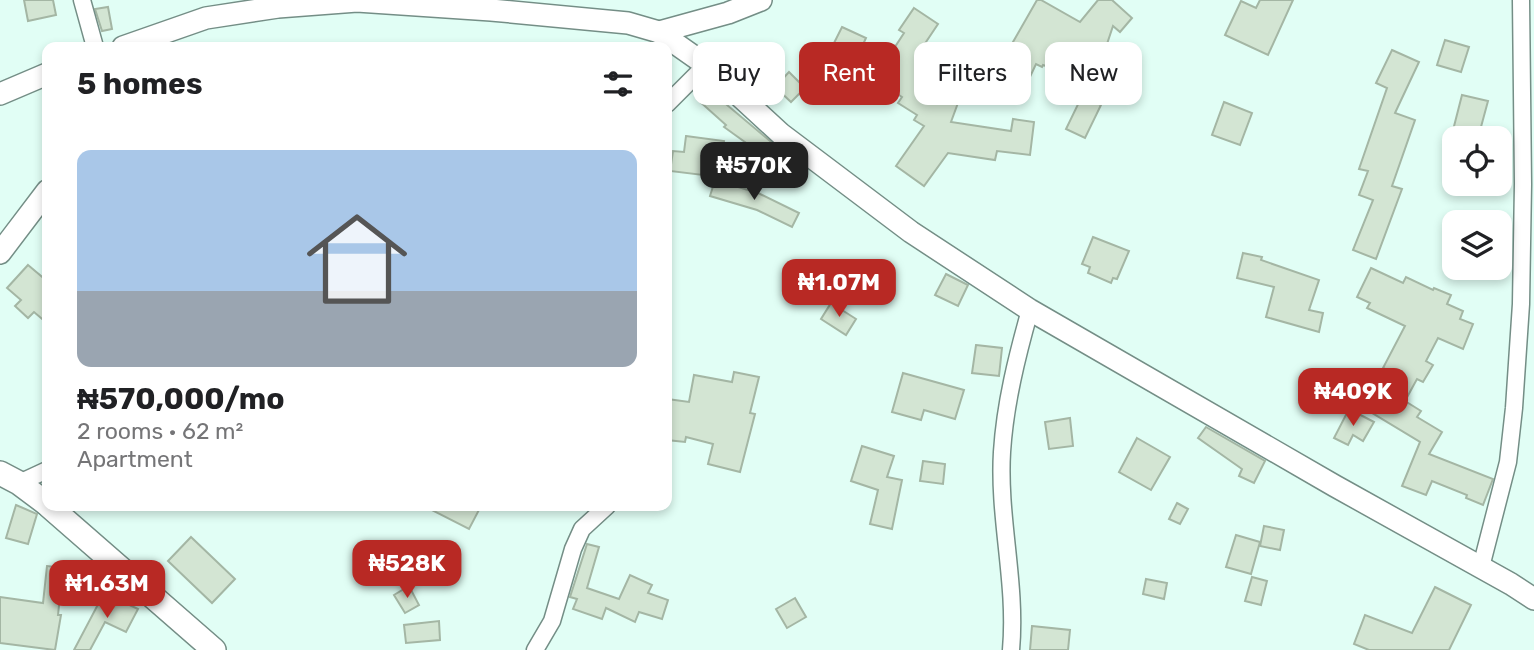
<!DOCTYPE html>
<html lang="en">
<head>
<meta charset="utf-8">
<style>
  :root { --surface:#fff; --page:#f2f2f2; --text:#202124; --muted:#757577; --accent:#b82924 }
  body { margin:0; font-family:Rubik,sans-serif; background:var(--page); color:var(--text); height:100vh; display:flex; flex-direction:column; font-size:26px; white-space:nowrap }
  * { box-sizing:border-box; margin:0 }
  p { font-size:23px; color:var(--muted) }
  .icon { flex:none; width:38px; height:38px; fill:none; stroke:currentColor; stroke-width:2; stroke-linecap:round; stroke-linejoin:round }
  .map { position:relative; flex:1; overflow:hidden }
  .side { position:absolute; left:42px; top:42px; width:630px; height:469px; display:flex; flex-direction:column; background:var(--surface); border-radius:14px; box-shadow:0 4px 10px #0003 }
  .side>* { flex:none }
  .banner { position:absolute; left:693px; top:42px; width:665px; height:63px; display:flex; gap:14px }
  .tools { position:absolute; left:1442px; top:126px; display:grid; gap:14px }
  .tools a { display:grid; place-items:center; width:70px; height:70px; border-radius:14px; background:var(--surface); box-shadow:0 4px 10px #0003; font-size:35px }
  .price { position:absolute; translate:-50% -60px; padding:0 16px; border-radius:14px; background:var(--accent); color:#fff; font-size:23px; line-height:46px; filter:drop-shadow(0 2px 4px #0008) }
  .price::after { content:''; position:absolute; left:50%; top:42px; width:21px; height:16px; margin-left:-10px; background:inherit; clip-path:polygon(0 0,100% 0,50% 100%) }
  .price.active { background:#222; color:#fff }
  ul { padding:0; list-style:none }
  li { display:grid; align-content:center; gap:14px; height:371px; padding:0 35px }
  li span { display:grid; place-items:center; height:217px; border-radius:14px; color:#555 }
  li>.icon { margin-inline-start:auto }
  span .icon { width:126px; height:126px; fill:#fffc; stroke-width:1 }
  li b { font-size:30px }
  h2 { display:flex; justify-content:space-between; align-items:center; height:84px; padding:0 35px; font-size:30px }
  .tag { padding:0 24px; border-radius:14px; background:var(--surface); box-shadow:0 4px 10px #0003; font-size:24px; line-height:63px }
  .tag.active { background:var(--accent); color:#fff }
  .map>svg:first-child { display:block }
</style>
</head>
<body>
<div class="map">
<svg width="1534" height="650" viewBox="0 0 1534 650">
  <rect width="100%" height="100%" fill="#e1fef5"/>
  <!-- building -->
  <g fill="#d3e5d3" stroke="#a4b6a4" stroke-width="2">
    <polygon points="24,0 53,0 56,15 28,21"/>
    <polygon points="1037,0 1041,0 1080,22 1098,0 1112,0 1132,18 1120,32 1113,26 1091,92 1060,82 1063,72 1043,65 1042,67 1036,64 1029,79 1008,70 1016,53 1009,49"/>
    <polygon points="1260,0 1293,0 1268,55 1225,35 1241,1 1256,8"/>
    <polygon points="108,7 112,29 102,31 95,9"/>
    <polygon points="914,8 938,24 922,48 945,64 948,56 958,72 962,92 951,122 1011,131 1013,119 1034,122 1030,155 997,151 995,160 948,153 924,186 896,166 924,126 914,120 917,115 898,103 902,97 874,79 904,33 899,30"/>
    <polygon points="842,27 866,38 845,83 845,75 823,65"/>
    <polygon points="1445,40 1469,47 1461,72 1437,65"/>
    <polygon points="1392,50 1419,62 1395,113 1415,120 1392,186 1402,189 1376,259 1353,250 1373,200 1359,195 1368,171 1359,169 1387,88 1376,83"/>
    <polygon points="789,72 805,88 791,102 775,87"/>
    <polygon points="708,89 776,146 767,158 724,127 726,125 698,100"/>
    <polygon points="1462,95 1488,101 1478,138 1451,138"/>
    <polygon points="1082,96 1101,105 1085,138 1066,129"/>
    <polygon points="1224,102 1252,113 1240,145 1212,135"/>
    <polygon points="686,136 724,141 719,177 670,171 673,151 684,152"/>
    <polygon points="715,180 758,193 799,213 792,227 757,210 710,196"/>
    <polygon points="1093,237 1129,251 1117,279 1113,278 1111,283 1088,273 1090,267 1082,264"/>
    <polygon points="1243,253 1262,257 1261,260 1319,280 1309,310 1323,313 1319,332 1266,317 1274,287 1237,278"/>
    <polygon points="28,265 47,281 47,323 34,312 28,318 15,306 21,300 7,288"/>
    <polygon points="1371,268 1403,283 1406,277 1433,290 1434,288 1451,295 1447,304 1463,311 1460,319 1473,324 1463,349 1438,338 1426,361 1433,365 1423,382 1417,379 1405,401 1421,411 1417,417 1442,432 1429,454 1493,479 1483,505 1466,498 1467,495 1432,481 1426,495 1402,486 1420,442 1369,411 1389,371 1383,368 1405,326 1367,308 1370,303 1357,297"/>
    <polygon points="946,274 968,285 958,306 935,295"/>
    <polygon points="831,303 856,319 846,335 821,319"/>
    <polygon points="976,345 1002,348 999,376 972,373"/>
    <polygon points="734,372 759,377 750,413 755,414 740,472 708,464 713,444 686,437 685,442 667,440 667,399 689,402 694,375 732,382"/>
    <polygon points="903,373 964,390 955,419 924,410 921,420 892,412"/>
    <polygon points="1349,409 1374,422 1363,441 1353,435 1348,445 1334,438"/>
    <polygon points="1070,418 1073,446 1049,449 1045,422"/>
    <polygon points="1206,427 1265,461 1254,483 1239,476 1242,469 1198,438"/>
    <polygon points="1137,438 1170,457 1151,490 1119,472"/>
    <polygon points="862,446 894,456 887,477 902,480 892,529 870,524 878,490 851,481"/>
    <polygon points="923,461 945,464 943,484 920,481"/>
    <polygon points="1177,503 1188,509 1180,524 1169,519"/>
    <polygon points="16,505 37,514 28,544 6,538"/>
    <polygon points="424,506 481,506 469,529"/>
    <polygon points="1264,526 1284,530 1280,550 1260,546"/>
    <polygon points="1236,535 1260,542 1251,574 1226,567"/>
    <polygon points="191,537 235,579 212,603 168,561"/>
    <polygon points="587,544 599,547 587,588 619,599 630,575 652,585 648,593 668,600 662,619 639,612 635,622 606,608 602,619 573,609 577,599 570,597"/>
    <polygon points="47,566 63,568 58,615 61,615 55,650 0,643 0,597 43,603"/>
    <polygon points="1252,577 1267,581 1261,605 1245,601"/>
    <polygon points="1146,579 1167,583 1164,599 1143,594"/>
    <polygon points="409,586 419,605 405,613 394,595"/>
    <polygon points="1435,587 1471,605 1449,650 1369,650 1354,644 1365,615 1412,633"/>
    <polygon points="104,593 138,609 126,632 105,622 90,650 74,650"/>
    <polygon points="795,598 806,617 787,628 776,609"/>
    <polygon points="439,621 440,640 406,643 404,625"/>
    <polygon points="1032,626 1070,630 1068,650 1030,650"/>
  </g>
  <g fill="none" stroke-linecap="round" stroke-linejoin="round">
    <!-- minor casing -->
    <g stroke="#748e86" stroke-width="19">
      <g id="minor">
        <polyline points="82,0 95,47"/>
        <polyline points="667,104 706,65"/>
        <polyline points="19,483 47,470"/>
        <polyline points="1481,567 1508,462 1514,408 1521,304 1523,184 1521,0"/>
        <polyline points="535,650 552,621 573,549 582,529 607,506"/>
        <path d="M1011,650C1017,583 998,518 1002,452C1005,404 1017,356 1030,310"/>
      </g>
    </g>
    <!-- tertiary casing -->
    <g stroke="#748e86" stroke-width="24">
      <g id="tertiary">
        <polyline points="659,32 728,13 761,0"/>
        <polyline points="123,47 206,18 278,7 357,1 491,10 628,23 659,32 706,65 781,134 911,232 1030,310 1335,486 1511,584 1534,599"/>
        <polyline points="0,94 47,74"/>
        <polyline points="0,253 47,191"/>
      </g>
    </g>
    <!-- secondary casing -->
    <g stroke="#748e86" stroke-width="26">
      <g id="secondary">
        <polyline points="0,473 19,483 47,504"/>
        <polyline points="49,506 214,650"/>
      </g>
    </g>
    <!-- minor -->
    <use href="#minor" stroke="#fff" stroke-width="16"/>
    <!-- tertiary -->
    <use href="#tertiary" stroke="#fff" stroke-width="21"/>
    <!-- secondary -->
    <use href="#secondary" stroke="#fff" stroke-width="23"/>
  </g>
</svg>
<div class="tools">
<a><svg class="icon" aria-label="locate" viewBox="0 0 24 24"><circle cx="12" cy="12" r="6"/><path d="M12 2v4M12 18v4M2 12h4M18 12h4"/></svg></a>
<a><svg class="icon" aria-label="layers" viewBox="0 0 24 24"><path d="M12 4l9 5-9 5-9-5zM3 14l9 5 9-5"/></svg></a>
</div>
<b class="price active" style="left:754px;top:202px">₦570K</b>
<b class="price" style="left:839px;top:319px">₦1.07M</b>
<b class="price" style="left:1353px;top:428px">₦409K</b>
<b class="price" style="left:407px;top:600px">₦528K</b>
<b class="price" style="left:107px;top:620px">₦1.63M</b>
<div class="banner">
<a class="tag">Buy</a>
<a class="tag active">Rent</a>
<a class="tag">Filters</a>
<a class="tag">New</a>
</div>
<section class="side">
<h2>5 homes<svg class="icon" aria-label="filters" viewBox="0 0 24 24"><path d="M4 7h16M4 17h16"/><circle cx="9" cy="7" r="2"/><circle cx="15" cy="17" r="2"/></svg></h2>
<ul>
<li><span style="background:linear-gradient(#a9c7e8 65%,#9aa5b1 0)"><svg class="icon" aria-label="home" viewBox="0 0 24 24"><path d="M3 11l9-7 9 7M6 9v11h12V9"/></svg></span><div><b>₦570,000/mo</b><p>2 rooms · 62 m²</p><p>Apartment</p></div></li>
</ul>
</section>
</div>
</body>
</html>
